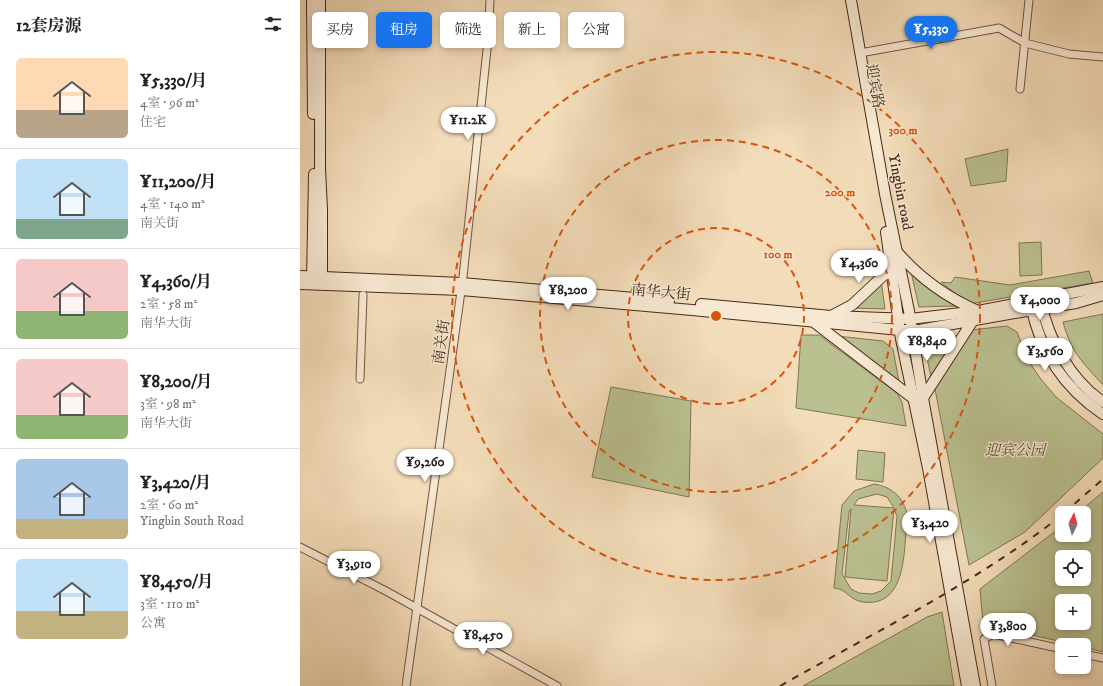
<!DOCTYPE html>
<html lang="zh">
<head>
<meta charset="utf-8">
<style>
  :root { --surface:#fff; --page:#f2f2f2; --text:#202124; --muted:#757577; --line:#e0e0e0; --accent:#1a73e8 }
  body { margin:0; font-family:"IM FELL DW Pica","Noto Serif SC",serif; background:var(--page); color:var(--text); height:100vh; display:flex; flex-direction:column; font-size:15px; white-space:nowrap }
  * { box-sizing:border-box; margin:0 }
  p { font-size:13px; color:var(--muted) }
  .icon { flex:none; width:22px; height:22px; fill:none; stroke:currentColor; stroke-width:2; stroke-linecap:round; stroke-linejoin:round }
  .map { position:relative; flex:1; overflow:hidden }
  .details { display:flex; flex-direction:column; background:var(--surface); width:300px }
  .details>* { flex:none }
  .guide { position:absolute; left:12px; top:12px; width:380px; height:36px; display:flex; gap:8px }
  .needle { width:26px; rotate:5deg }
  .fabs { position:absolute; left:755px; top:506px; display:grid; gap:8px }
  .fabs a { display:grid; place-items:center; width:36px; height:36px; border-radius:6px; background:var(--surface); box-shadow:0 2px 6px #0003; font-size:20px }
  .price { position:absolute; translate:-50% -34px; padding:0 9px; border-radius:14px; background:#fff; color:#222; font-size:13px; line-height:26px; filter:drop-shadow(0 1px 2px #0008) }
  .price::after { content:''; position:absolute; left:50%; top:24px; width:12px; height:9px; margin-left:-6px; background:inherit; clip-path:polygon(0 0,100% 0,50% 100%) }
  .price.on { background:var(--accent); color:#fff }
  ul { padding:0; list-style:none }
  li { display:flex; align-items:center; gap:12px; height:100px; padding:0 16px }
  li+li { border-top:1px solid var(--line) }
  li span { display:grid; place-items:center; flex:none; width:112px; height:80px; border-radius:6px; color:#555 }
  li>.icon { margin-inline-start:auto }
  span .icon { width:48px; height:48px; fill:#fffc; stroke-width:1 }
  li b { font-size:17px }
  h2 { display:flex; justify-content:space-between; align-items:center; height:48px; padding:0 16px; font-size:17px }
  .pill { padding:0 14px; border-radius:6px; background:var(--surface); box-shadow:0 2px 6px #0003; font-size:14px; line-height:36px }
  .pill.on { background:var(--accent); color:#fff }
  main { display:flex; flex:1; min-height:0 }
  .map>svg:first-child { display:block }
</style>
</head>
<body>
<main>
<section class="details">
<h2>12套房源<svg class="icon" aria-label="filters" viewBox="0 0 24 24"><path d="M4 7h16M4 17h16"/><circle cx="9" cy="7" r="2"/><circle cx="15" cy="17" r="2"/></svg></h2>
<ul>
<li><span style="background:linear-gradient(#ffd9b3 65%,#b9a48a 0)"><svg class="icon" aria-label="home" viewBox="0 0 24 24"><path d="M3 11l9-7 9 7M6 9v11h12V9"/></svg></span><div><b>¥5,330/月</b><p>4室 · 96 m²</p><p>住宅</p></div></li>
<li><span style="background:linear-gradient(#bfe0f5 75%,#7fa58c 0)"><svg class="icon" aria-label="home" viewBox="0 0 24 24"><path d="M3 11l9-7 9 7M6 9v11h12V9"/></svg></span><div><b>¥11,200/月</b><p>4室 · 140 m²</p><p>南关街</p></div></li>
<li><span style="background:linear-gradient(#f6c9c9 65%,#8fb573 0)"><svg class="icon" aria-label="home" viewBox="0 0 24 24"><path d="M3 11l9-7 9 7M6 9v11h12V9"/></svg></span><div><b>¥4,360/月</b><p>2室 · 58 m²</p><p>南华大街</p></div></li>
<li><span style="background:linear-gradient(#f6c9c9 70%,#8fb573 0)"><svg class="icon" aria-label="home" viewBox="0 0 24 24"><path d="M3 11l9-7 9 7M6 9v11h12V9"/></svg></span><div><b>¥8,200/月</b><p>3室 · 98 m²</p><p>南华大街</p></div></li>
<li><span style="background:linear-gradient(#a9c7e8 75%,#c2b280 0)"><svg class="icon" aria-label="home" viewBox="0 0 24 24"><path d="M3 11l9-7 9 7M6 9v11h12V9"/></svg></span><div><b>¥3,420/月</b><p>2室 · 60 m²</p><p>Yingbin South Road</p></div></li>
<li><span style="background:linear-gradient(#bfe0f5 65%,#c2b280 0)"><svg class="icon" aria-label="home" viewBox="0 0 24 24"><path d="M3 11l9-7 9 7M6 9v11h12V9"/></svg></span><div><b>¥8,450/月</b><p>3室 · 110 m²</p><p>公寓</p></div></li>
</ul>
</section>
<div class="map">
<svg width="803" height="686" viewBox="0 0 803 686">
  <rect width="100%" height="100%" fill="#f3dcb9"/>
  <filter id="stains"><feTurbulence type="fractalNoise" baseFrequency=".005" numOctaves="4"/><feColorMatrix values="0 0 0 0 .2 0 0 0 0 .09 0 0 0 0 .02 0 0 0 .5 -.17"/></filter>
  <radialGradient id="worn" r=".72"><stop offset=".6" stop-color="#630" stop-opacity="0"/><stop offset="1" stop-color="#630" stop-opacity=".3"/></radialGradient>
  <!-- green -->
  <g fill="#bac090" stroke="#817455" fill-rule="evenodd">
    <polygon points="708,149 706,181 671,186 665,159"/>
    <polygon points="741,242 742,275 720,276 719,243"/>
    <polygon points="789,271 793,283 669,304 641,282 651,283 655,277 710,285"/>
    <polygon points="611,272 655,306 619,307"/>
    <polygon points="581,280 585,309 551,308"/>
    <path d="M803,314V385C783,363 771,352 763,322Z"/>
    <polygon points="707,326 717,332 728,360 740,378 756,397 803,434 803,458 725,532 669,565 635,389 671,330"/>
    <polygon points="501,335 519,335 597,393 602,402 606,426 496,408"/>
    <polygon points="659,335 631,377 624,343"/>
    <polygon points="537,336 583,341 593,349 599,382"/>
    <polygon points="311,387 391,401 389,497 292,477"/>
    <polygon points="558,450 585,453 583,482 556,479"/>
    <path d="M574,484C592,487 602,496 607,513C604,544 609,608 563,602C549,600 547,589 534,588L542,505L554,491ZM577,494L587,497L594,508L554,505L558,499ZM551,509L545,577L587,581L594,509L597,516L591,581L581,591L572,594L559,593L551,589L542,574L549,512Z"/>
    <path d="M803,492V652L784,647V645H776L683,624L680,589L762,526V535H784V513H778ZM762,557H784V579H762ZM762,601H784V623H762Z"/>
    <polygon points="642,612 654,686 503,686 627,617"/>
  </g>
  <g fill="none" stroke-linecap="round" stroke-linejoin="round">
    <!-- minor casing -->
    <g stroke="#735542" stroke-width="9">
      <g id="minor">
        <polyline points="560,53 699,28 725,43 769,54 803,57"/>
        <polyline points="720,89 729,0"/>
        <polyline points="60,379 63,295"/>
        <polyline points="0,547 86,591 257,686"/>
        <polyline points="784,654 803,658"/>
        <polyline points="106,686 163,277 188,40 190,0"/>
        <polyline points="692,686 684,639 693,634 762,649"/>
      </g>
    </g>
    <!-- secondary casing -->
    <g stroke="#48281a" stroke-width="12">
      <g id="secondary">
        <polyline points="12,0 13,114"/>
        <polyline points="20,0 20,169 22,210 22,284"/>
        <polyline points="551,0 585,194 609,311 623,398 675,686"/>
        <polyline points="586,232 601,339 628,468 667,686"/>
        <path d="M598,253C619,277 648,298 678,311"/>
        <polyline points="0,276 162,283 369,301"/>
        <polyline points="12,282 14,174"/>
        <polyline points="0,284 161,290 392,310 600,330 619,330 732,310 776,303 803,295"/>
        <path d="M741,303C749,341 771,380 803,402"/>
        <polyline points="401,304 531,316 610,319 678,311 803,287"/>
        <path d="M731,305C740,352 763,387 803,414"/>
        <polyline points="531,316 552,305 585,274 588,261"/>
        <polyline points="515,323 614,399"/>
        <polyline points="623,398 672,322"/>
      </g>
    </g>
    <!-- minor -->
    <use href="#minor" stroke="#f7e8d2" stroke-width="7"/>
    <!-- secondary -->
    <use href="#secondary" stroke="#f7e8d2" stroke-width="10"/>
    <!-- rail -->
    <g stroke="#48281a" stroke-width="2" stroke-dasharray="7 7" stroke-linecap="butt">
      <polyline points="764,513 803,479"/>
      <path d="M480,686C575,632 676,583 762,515"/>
    </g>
  </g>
  <!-- distance rings -->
  <g fill="none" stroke="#d8540d" stroke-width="2" stroke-dasharray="7 5">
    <circle cx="416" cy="316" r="88"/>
    <circle cx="416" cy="316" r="176"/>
    <circle cx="416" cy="316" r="264"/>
  </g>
  <g text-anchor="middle" stroke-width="3" stroke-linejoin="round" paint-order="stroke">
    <!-- street labels -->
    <g font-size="15" fill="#48281a" stroke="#f7e8d2">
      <text transform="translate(575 86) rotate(80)" y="5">迎宾路</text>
      <text transform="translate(601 192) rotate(79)" y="5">Yingbin road</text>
      <text transform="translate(361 292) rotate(5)" y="5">南华大街</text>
      <text transform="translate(141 342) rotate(-82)" y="5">南关街</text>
    </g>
    <!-- park labels -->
    <g font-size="15" font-style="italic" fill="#5f4632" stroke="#f7e8d2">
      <text x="715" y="455">迎宾公园</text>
    </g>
  </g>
  <circle cx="416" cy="316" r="6" fill="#d8540d" stroke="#f7e8d2" stroke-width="2"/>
  <g font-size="12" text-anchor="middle" font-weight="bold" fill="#d8540d" stroke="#f7e8d2" stroke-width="3" stroke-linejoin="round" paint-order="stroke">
    <text x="603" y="134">300 m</text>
    <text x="540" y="196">200 m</text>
    <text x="478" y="258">100 m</text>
  </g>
  <rect width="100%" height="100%" filter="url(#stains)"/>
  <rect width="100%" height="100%" fill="url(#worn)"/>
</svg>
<div class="fabs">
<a><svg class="needle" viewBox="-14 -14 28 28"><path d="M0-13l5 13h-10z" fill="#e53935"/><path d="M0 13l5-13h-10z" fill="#757577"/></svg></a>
<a><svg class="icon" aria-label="locate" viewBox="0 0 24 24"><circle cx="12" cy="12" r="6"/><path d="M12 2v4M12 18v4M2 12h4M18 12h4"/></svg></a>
<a>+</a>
<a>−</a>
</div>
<b class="price on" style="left:631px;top:50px">¥5,330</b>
<b class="price" style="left:168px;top:141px">¥11.2K</b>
<b class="price" style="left:559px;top:284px">¥4,360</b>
<b class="price" style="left:268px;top:311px">¥8,200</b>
<b class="price" style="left:740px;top:321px">¥4,000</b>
<b class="price" style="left:627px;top:362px">¥8,840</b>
<b class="price" style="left:745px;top:372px">¥3,560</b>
<b class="price" style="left:125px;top:483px">¥9,260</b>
<b class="price" style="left:630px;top:544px">¥3,420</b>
<b class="price" style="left:54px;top:585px">¥3,910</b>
<b class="price" style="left:708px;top:647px">¥3,800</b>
<b class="price" style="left:183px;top:656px">¥8,450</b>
<div class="guide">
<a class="pill">买房</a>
<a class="pill on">租房</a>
<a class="pill">筛选</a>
<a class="pill">新上</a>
<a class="pill">公寓</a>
</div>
</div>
</main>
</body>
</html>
